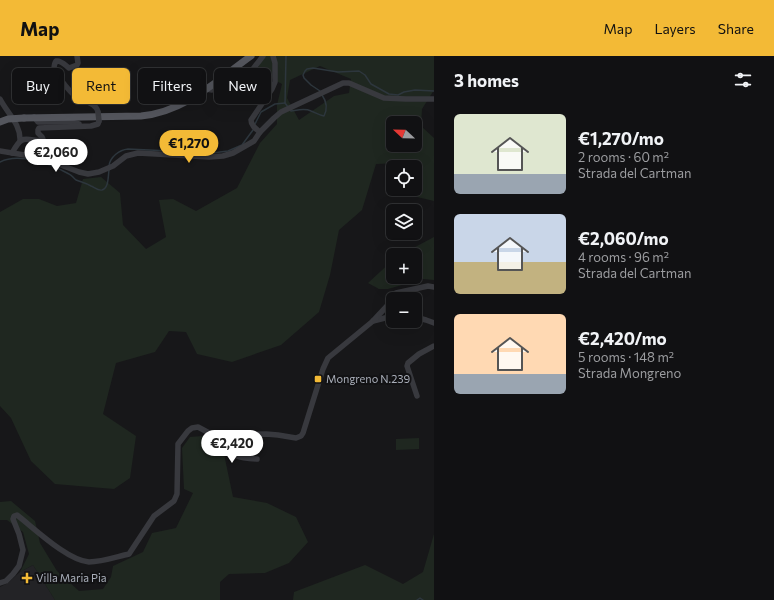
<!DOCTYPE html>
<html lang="en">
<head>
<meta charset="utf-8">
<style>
  :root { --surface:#111113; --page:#1a1a1c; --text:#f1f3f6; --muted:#9c9da0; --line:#303133; --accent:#f3ba36 }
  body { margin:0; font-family:Commissioner,sans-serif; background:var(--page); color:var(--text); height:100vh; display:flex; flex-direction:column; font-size:15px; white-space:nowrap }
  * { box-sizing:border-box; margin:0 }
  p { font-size:13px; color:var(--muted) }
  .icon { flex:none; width:22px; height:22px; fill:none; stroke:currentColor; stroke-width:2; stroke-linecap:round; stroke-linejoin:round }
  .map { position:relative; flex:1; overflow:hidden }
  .panel { display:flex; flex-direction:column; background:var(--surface); width:340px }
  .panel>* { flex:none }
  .hud { position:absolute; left:12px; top:12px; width:362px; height:36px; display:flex; gap:8px }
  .needle { width:26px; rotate:292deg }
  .fabs { position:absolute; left:386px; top:60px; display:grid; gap:8px }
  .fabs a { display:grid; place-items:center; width:36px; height:36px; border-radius:6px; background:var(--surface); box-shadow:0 4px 16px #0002,0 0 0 1px var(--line); font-size:20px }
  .price { position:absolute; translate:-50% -34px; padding:0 9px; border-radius:14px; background:#fff; color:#222; font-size:13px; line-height:26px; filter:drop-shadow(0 1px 2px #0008) }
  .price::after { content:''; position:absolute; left:50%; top:24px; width:12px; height:9px; margin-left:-6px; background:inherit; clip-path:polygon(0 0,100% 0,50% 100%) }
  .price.on { background:var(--accent); color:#111 }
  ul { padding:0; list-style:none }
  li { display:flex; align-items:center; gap:12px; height:100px; padding:0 20px }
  li span { display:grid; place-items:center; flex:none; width:112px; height:80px; border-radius:6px; color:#555 }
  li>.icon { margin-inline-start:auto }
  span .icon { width:48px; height:48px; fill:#fffc; stroke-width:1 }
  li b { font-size:17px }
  h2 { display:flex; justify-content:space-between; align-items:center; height:48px; padding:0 20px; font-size:17px }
  .chip { padding:0 14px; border-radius:6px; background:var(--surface); box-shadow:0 4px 16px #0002,0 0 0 1px var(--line); font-size:14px; line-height:36px }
  .chip.on { background:var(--accent); color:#111 }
  header { display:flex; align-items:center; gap:24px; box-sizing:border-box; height:56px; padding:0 20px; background:var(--accent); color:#111 }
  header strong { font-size:19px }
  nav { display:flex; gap:22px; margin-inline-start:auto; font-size:14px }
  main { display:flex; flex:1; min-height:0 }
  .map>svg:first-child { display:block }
</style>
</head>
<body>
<header>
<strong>Map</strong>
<nav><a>Map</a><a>Layers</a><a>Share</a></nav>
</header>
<main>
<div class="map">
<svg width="434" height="544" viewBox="0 0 434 544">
  <rect width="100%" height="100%" fill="#171719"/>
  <!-- built -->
  <polygon fill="#232326" points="33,509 55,544 0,544 0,531 8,527 20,516"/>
  <!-- green -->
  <g fill="#1f2720" fill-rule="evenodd">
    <path d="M261,0H434V34L422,53L421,70L434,82V145L417,141L420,118L415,115V111H408L401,107L376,108L362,154L339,174L330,219L319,256L281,289L232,306L197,298L186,276L169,275L155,296L116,307L103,358L136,380L130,422L114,433L55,428L31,405L11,362L0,350V156L23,143H39L57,150L76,147L83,123L101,121L120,137L123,169L146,193L166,181L159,144L173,143L196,155L237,132L260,87L277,68V49L282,28L258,15ZM320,10L351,23L349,37L334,40L299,64L287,42L290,24ZM393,67H415V89H393Z"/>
    <polygon points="434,181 434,224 423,223 388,233 379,233 368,227 393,204 393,221 415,221 415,199 400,199"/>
    <polygon points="202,380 224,398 233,441 267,447 296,461 308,486 289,507 265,517 229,518 220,526 220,544 55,544 33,509 20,516 29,498 23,476 7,464 0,464 0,446 11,445 35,465 40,487 57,515 79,535 103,533 111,521 113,510 143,496 152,477 176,472 193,437 184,433 182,392 190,381"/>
    <polygon points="419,382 419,393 396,394 396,383"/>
    <polygon points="434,478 434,544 293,544 294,536 365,509 403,528 423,516"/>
  </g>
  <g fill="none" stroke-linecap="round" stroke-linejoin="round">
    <!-- stream -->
    <g stroke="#2d363d" stroke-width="1.5">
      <polyline points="320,35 311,29 304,22 303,19 305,15 307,13 313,12 338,16 359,15 365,19 371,28 389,38 398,39 404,36 415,34 434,35"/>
      <path d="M285,47L291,55C298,54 305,52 311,55C316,57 319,59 324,60C328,52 327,46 322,39"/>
      <polyline points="285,47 286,0"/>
      <polyline points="255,68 261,56 275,48 285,47"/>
      <path d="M0,106C19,96 51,108 69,118C72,119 73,122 76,124C81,126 86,127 91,130C94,131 98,135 102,134C109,132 108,120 109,114"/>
      <path d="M109,110C110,101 119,94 128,93L212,97L228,95L242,89L253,74"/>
      <polyline points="417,544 420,542 423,544"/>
    </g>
    <!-- minor -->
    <g stroke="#38393e" stroke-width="5.5">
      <path d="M77,0L78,7L77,9L69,12C65,9 61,4 56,5C54,8 54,11 54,14C60,23 67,33 75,40C83,46 96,46 98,56"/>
      <polyline points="206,33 212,34 218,32 253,13 263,0"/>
      <path d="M0,43C7,57 21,68 20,85"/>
      <polyline points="34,61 38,66 71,66 79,68"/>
      <path d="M260,76C256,73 251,70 251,64L272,33L275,26V7L273,0"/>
      <polyline points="0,95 43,102 79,116 88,118 99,116 113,110 126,100 138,97 209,101 223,100 233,97 254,85 260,76 274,62 281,56 343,27 349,27 384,42 406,43 434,43"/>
      <path d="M12,97C22,79 23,83 41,85L43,83L42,81L38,77V74L39,72L91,70L98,68L99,65"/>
      <polyline points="415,261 426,264 434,267"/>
      <polyline points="373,265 393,260"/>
      <polyline points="417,340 407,310 408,307 419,298 434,290"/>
      <path d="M223,386C234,402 238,402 257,403"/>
      <path d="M0,527L6,525L13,518L19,510L23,494L19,478L13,463L14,460L17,459C35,473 67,504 89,506C102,506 116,501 129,498L154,460L174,445L177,438L178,388L188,375L192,372L198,371L213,379L266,378L278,379L296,382L301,380L303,377L323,313L328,302L373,265L387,250L393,240L396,237L428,230L434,231"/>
    </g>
    <!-- major -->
    <path stroke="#54565d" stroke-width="7" d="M24,62L141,60C185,56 216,25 251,0"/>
    <!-- minor-bridge -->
    <polyline stroke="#38393e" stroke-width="5.5" points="98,56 99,65"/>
    <!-- major-bridge -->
    <polyline stroke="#54565d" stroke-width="7" points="0,66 8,63 24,62"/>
  </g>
  <!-- markers -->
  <g fill="#f3ba36" stroke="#121214" stroke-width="1.5">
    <rect x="314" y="319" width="8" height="8" rx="2"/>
    <path d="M25 516h4v4h4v4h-4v4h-4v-4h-4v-4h4z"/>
  </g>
  <g text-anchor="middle" stroke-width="4" stroke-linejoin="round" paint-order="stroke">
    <!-- poi labels -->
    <g font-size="11" fill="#a9aeb9" stroke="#121214" text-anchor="start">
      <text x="326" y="327">Mongreno N.239</text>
      <text x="36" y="526">Villa Maria Pia</text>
    </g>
  </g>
</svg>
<div class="fabs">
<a><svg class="needle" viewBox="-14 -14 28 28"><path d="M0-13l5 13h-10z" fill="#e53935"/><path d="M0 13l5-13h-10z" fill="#9c9da0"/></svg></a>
<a><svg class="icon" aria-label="locate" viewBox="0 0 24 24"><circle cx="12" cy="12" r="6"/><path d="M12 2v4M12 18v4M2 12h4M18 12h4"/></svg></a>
<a><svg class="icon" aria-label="layers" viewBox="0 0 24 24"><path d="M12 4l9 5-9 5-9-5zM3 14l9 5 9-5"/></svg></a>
<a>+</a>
<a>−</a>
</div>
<b class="price on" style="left:189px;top:108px">€1,270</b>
<b class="price" style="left:56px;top:117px">€2,060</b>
<b class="price" style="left:232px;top:408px">€2,420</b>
<div class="hud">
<a class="chip">Buy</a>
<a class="chip on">Rent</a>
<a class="chip">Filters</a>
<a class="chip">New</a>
</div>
</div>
<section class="panel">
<h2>3 homes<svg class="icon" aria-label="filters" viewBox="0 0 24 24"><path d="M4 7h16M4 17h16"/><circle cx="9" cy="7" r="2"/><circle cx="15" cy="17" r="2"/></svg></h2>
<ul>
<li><span style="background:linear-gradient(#dfe7d0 75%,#9aa5b1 0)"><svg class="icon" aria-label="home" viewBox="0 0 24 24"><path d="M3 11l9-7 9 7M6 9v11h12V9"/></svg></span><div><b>€1,270/mo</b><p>2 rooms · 60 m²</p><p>Strada del Cartman</p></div></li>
<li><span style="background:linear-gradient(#c9d6e8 60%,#c2b280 0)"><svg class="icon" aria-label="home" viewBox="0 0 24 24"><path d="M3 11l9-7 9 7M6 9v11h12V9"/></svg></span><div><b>€2,060/mo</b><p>4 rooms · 96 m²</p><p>Strada del Cartman</p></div></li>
<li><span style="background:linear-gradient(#ffd9b3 75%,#9aa5b1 0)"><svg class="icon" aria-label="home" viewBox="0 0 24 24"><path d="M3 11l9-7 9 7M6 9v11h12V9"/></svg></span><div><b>€2,420/mo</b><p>5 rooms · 148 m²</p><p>Strada Mongreno</p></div></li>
</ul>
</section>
</main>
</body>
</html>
